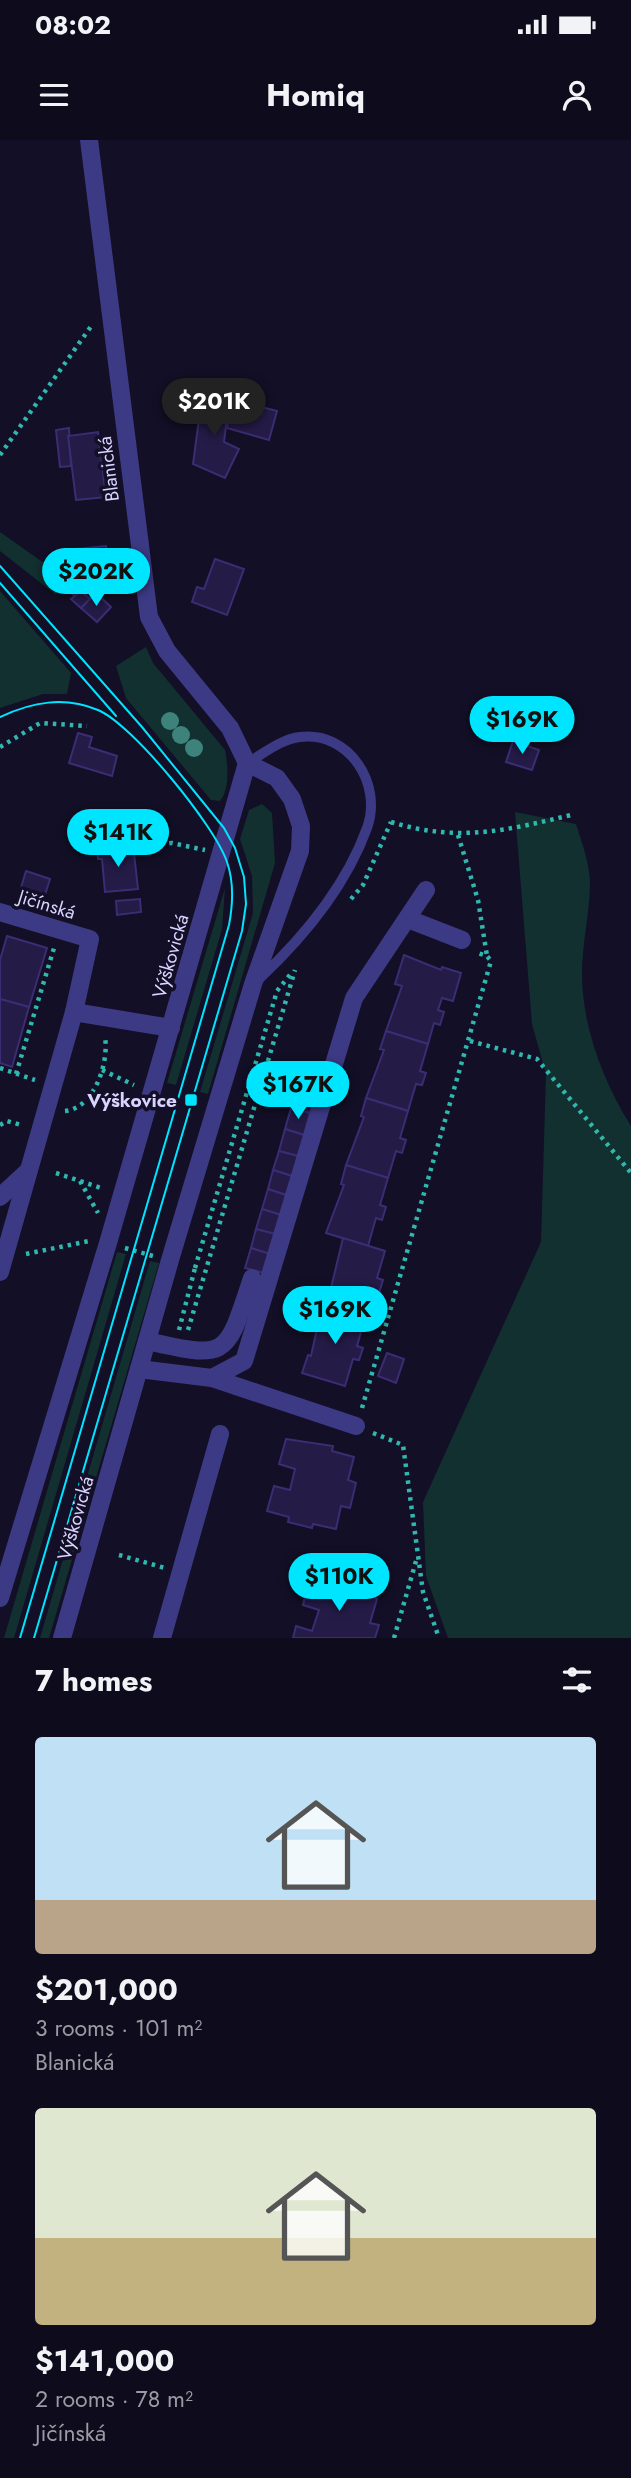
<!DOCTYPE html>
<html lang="en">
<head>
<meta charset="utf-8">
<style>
  :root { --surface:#0e0b1c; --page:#1c1929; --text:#f1f3f6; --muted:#9b9ba3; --accent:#00e5ff }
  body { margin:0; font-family:Jost,sans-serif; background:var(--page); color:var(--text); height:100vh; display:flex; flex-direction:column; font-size:26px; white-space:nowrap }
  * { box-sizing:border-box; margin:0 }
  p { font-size:23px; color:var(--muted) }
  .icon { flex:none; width:38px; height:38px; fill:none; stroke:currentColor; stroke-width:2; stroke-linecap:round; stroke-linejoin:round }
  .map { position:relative; height:1498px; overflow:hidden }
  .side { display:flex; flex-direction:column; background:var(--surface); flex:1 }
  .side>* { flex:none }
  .price { position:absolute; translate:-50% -60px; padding:0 16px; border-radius:24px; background:var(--accent); color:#111; font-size:23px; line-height:46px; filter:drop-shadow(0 2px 4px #0008) }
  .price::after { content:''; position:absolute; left:50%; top:42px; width:21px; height:16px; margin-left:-10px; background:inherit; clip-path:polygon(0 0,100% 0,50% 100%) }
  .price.selected { background:#222; color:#fff }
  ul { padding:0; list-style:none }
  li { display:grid; align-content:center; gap:14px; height:371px; padding:0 35px }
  li span { display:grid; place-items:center; height:217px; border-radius:7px; color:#555 }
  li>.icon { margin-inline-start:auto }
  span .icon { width:126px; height:126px; fill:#fffc; stroke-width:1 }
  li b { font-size:30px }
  h2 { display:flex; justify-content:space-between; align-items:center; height:84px; padding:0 35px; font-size:30px }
  .status { display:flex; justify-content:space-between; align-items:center; height:49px; padding:0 35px; background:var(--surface); direction:ltr }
  .status svg { height:19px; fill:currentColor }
  header { display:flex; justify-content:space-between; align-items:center; height:91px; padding:0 35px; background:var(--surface); font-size:32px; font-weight:700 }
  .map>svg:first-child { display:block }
</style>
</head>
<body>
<div class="status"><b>08:02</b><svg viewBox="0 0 49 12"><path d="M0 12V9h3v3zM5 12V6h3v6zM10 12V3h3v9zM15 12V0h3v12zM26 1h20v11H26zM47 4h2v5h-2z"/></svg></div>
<header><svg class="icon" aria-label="menu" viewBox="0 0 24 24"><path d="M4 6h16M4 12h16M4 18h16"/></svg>Homiq<svg class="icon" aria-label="person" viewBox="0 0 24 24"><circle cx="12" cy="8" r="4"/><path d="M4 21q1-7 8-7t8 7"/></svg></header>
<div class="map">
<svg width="631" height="1498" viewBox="0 0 631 1498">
  <rect width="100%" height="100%" fill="#130f26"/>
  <!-- green -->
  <g fill="#12302f">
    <polygon points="0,392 61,435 56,455 0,411"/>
    <polygon points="0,451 71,533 67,554 43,554 0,568"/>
    <path d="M146,507L153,523L225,610C228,624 230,650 220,661L211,660L126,558L116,526Z"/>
    <polygon points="262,664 272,673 275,723 208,954 200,952 253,773 252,736 240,699 249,670"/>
    <path d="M515,672L576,684C582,703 589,721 590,742C590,772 582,803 582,833C582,887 603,941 631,986V1498H448L426,1436L423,1362L541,1102L546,934L532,884Z"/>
    <polygon points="225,748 222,789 176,945 167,943"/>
    <polygon points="117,1112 126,1114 14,1498 4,1498"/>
    <polygon points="150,1121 159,1123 49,1498 40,1498"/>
  </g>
  <!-- building -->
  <g fill="#241b47" stroke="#3b2d73" stroke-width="2">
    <polygon points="202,257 229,261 224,302 239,309 225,338 193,324"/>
    <polygon points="231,259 277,271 269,300 227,288"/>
    <polygon points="69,288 71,326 60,327 56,290"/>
    <polygon points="98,292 106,357 76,360 68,296"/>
    <polygon points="106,406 109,437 79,440 76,409"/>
    <polygon points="215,419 244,429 227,475 192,462 197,447 204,449"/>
    <polygon points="70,438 83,450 76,457 63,446"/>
    <polygon points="81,451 90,459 81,468 71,459"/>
    <polygon points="96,453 111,467 97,482 81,468"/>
    <polygon points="78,593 92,597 89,607 117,616 112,636 69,623"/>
    <polygon points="513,601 539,610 532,630 506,622"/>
    <polygon points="121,705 122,714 134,713 138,749 105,752 102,719 98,719 97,707"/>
    <polygon points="26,731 50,739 43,761 19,754"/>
    <polygon points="140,759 141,772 117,775 116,761"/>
    <polygon points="7,796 47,808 29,867 0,859 0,820"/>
    <polygon points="404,815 441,830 442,827 461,833 453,861 442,858 438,870 444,872 440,885 434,883 428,904 386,891 402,846 395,844"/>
    <polygon points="0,859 29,867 12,927 0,923"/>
    <polygon points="386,891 428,904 420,931 426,933 422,945 416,944 408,971 366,958 384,910 380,909"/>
    <polygon points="297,948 316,953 310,973 291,968"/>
    <polygon points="366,958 408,971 400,998 406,1000 402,1013 396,1011 388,1038 346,1025 364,977 361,976"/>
    <polygon points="291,968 310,973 304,995 285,989"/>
    <polygon points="285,989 304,995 298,1016 279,1011"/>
    <polygon points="279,1011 298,1016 292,1036 273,1030"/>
    <polygon points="346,1025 388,1038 380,1065 386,1067 382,1080 376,1078 368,1106 326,1093 344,1045 341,1044"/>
    <polygon points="273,1030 292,1036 286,1055 268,1049"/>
    <polygon points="268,1049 286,1055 281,1075 262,1069"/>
    <polygon points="262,1069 281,1075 275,1094 256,1089"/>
    <polygon points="256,1089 275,1094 270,1114 251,1108"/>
    <polygon points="343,1098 385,1111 377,1138 383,1140 379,1153 373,1151 365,1178 322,1166 328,1147 331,1148"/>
    <polygon points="251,1108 270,1114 264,1133 245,1128"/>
    <polygon points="322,1166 365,1178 357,1206 363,1208 359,1220 353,1219 345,1246 302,1233 308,1215 311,1216"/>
    <polygon points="387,1213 404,1219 396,1243 378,1236"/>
    <polygon points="286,1299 333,1306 332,1311 354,1317 348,1340 356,1343 350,1368 341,1366 336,1389 313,1384 312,1388 288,1382 289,1377 267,1371 274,1346 290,1350 295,1329 279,1324"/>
    <polygon points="309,1440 331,1446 333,1441 377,1459 370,1483 379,1485 375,1498 293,1498 296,1486 312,1491 319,1470 303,1465"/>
  </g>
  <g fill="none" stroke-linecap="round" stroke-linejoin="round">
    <!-- path -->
    <g stroke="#2fb8b0" stroke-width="4.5" stroke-dasharray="3.5 5" stroke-linecap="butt">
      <polyline points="0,315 92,185"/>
      <polyline points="0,607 40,583 87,586"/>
      <path d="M391,682C459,703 509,690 575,674"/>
      <polyline points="458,695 478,760 487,816"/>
      <polyline points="127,708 172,703 205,710"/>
      <polyline points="351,759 363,745 391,682"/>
      <polyline points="470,901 537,919 631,1033"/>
      <polyline points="0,928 35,940"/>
      <polyline points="102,930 134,945"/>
      <polyline points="16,934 54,808"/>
      <path d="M65,971C95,968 109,922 105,897"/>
      <polyline points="0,985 7,981 21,985"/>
      <polyline points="56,1033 104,1049"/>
      <polyline points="80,1041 98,1073"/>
      <polyline points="125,1108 153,1116"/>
      <polyline points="26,1114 89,1101"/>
      <polyline points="195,1128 277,851 293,831"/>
      <polyline points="179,1190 195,1128"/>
      <polyline points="188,1190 295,830"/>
      <polyline points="362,1268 491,821 487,816 475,812"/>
      <polyline points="373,1293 403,1305 423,1452 439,1498"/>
      <polyline points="119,1415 165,1428"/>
      <polyline points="394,1498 416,1421"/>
    </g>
    <!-- service -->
    <path stroke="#3d3a85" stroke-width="10" d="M247,623C263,614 281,599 300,597C349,591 383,644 367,688C346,746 303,798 258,840"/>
    <!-- minor -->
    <g stroke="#3d3a85" stroke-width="18">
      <polyline points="89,0 149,477 167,511 230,588 247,623"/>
      <polyline points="0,772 90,799 74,872"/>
      <polyline points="408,779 462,800"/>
      <polyline points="0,1057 27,1032"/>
      <polyline points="0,1132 74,872 171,888"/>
      <path d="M147,1201C230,1220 226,1216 252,1138"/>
      <polyline points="139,1229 212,1238 244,1221 354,858 426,750"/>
      <polyline points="212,1238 356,1286"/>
      <polyline points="162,1498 220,1294"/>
    </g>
    <!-- tertiary -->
    <polyline stroke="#3d3a85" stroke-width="18" points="0,1458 108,1103 247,623 277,638 292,659 301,686 300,711 253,844 170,1120 62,1498"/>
    <!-- tram -->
    <g stroke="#00e5ff" stroke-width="2">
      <polyline points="0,426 142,587 224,688 235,708 244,737 246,764 242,791 34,1498"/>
      <polyline points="0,443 116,576"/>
      <path d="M0,577C32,562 64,556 98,570C132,584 215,686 227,722C234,742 233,764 229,785L20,1498"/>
    </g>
  </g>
  <!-- trees -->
  <g fill="#3d827b">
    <circle cx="170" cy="581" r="9"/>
    <circle cx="181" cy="595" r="9"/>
    <circle cx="194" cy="608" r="9"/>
  </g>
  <!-- markers -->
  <rect fill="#00e5ff" stroke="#130f26" stroke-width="2.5" x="184" y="953" width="14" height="14" rx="3.5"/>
  <g text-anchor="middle" stroke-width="7" stroke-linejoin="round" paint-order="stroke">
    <!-- street labels -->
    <g font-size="19" fill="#d9d4ff" stroke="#130f26">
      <text transform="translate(108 329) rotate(-97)" y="7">Blanická</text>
      <text transform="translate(47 764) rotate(17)" y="7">Jičínská</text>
      <text transform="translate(170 816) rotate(-74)" y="7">Výškovická</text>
      <text transform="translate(75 1378) rotate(-74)" y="7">Výškovická</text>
    </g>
    <!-- poi labels -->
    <g font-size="19" font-weight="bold" fill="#d9d4ff" stroke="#130f26" text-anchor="end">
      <text x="177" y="967">Výškovice</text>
    </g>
  </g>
</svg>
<b class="price selected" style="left:214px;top:298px">$201K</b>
<b class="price" style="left:96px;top:468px">$202K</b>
<b class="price" style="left:522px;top:616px">$169K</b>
<b class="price" style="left:118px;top:729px">$141K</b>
<b class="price" style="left:298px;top:981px">$167K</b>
<b class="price" style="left:335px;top:1206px">$169K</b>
<b class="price" style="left:339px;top:1473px">$110K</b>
</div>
<section class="side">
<h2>7 homes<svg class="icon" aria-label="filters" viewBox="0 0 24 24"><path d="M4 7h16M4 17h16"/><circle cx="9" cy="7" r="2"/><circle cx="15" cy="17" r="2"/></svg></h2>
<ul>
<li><span style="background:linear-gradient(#bfe0f5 75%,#b9a48a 0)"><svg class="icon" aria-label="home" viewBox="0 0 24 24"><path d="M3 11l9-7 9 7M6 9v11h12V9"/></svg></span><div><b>$201,000</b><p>3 rooms · 101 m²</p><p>Blanická</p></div></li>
<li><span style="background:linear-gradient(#dfe7d0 60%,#c2b280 0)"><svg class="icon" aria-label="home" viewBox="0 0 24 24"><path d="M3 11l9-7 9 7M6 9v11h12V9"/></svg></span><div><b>$141,000</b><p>2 rooms · 78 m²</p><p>Jičínská</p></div></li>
</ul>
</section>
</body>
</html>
